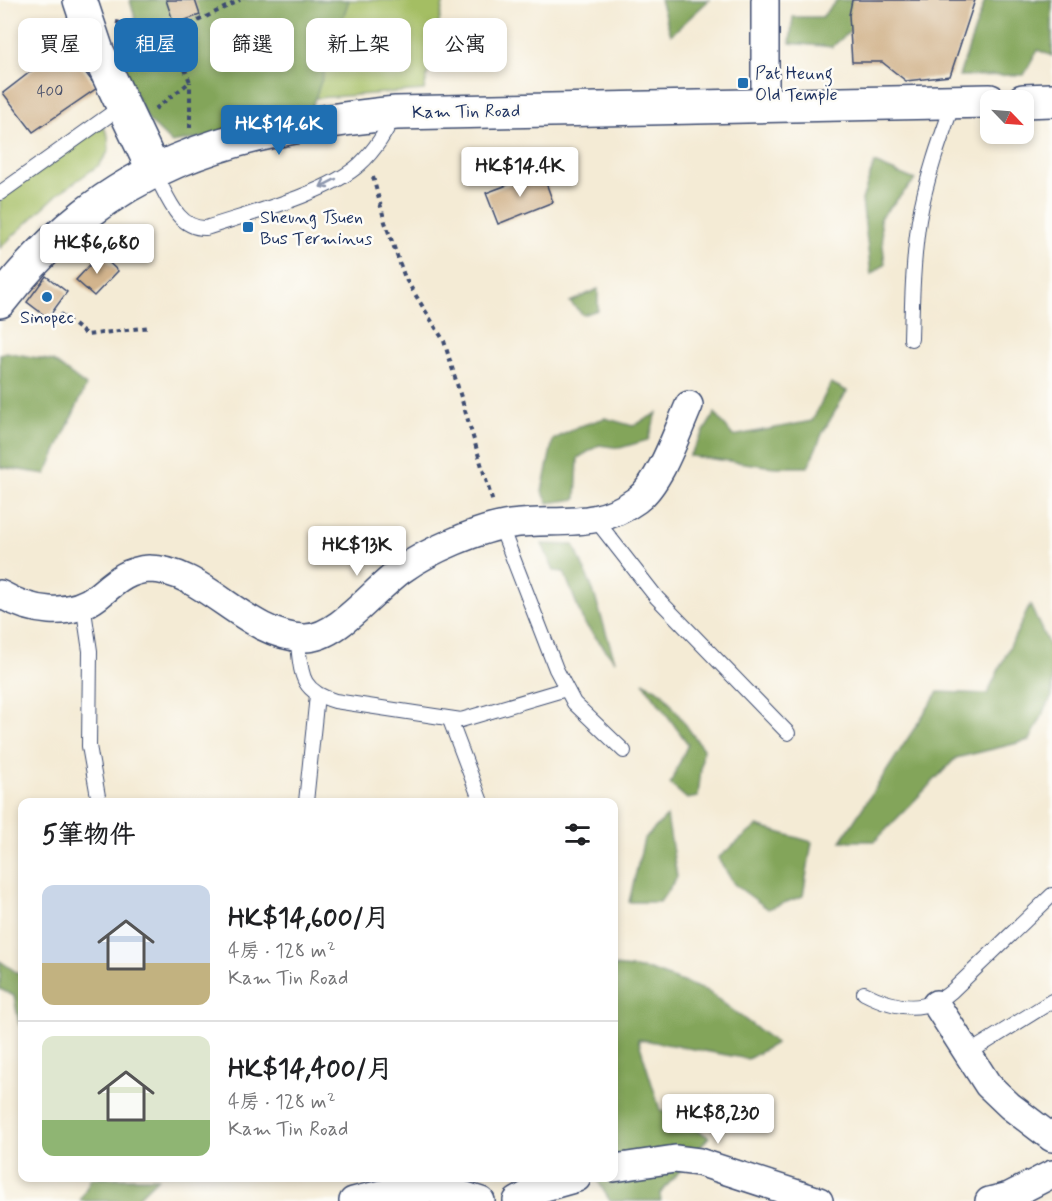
<!DOCTYPE html>
<html lang="zh-TW">
<head>
<meta charset="utf-8">
<style>
  :root { --surface:#fff; --page:#f2f2f2; --text:#202124; --muted:#757577; --line:#e0e0e0; --accent:#1f6fb2 }
  body { margin:0; font-family:Mynerve,"LXGW WenKai TC",sans-serif; background:var(--page); color:var(--text); height:100vh; display:flex; flex-direction:column; font-size:22px; white-space:nowrap }
  * { box-sizing:border-box; margin:0 }
  p { font-size:20px; color:var(--muted) }
  .icon { flex:none; width:33px; height:33px; fill:none; stroke:currentColor; stroke-width:2; stroke-linecap:round; stroke-linejoin:round }
  .map { position:relative; flex:1; overflow:hidden }
  .sheet { position:absolute; left:18px; top:798px; width:600px; height:384px; display:flex; flex-direction:column; background:var(--surface); border-radius:12px; box-shadow:0 3px 9px #0003 }
  .sheet>* { flex:none }
  .banner { position:absolute; left:18px; top:18px; width:600px; height:54px; display:flex; gap:12px }
  .needle { width:39px; rotate:115deg }
  .controls { position:absolute; left:980px; top:90px; display:grid; gap:12px }
  .controls a { display:grid; place-items:center; width:54px; height:54px; border-radius:12px; background:var(--surface); box-shadow:0 3px 9px #0003; font-size:30px }
  .price { position:absolute; translate:-50% -51px; padding:0 14px; border-radius:6px; background:#fff; color:#222; font-size:20px; line-height:39px; filter:drop-shadow(0 2px 3px #0008) }
  .price::after { content:''; position:absolute; left:50%; top:36px; width:18px; height:14px; margin-left:-9px; background:inherit; clip-path:polygon(0 0,100% 0,50% 100%) }
  .price.on { background:var(--accent); color:#fff }
  ul { padding:0; list-style:none }
  li { display:flex; align-items:center; gap:18px; height:150px; padding:0 24px }
  li+li { border-top:2px solid var(--line) }
  li span { display:grid; place-items:center; flex:none; width:168px; height:120px; border-radius:12px; color:#555 }
  li>.icon { margin-inline-start:auto }
  span .icon { width:72px; height:72px; fill:#fffc; stroke-width:1 }
  li b { font-size:26px }
  h2 { display:flex; justify-content:space-between; align-items:center; height:72px; padding:0 24px; font-size:26px }
  .tag { padding:0 21px; border-radius:12px; background:var(--surface); box-shadow:0 3px 9px #0003; font-size:21px; line-height:54px }
  .tag.on { background:var(--accent); color:#fff }
  .map>svg:first-child { display:block }
</style>
</head>
<body>
<div class="map">
<svg width="1052" height="1201" viewBox="0 0 1052 1201">
  <rect width="100%" height="100%" fill="#fdfcf7"/>
  <filter id="ink" filterUnits="userSpaceOnUse"><feTurbulence type="fractalNoise" baseFrequency=".0167" numOctaves="2"/><feDisplacementMap in="SourceGraphic" scale="12" xChannelSelector="R" yChannelSelector="G"/><feConvolveMatrix kernelMatrix="1 2 1 2 8 2 1 2 1" color-interpolation-filters="sRGB"/></filter>
  <filter id="wash" filterUnits="userSpaceOnUse"><feTurbulence type="fractalNoise" baseFrequency=".008" numOctaves="4" result="noise"/><feDisplacementMap in="SourceGraphic" scale="24" xChannelSelector="R" yChannelSelector="G"/><feGaussianBlur stdDeviation="1.35" result="paint"/><feColorMatrix in="noise" values="0 0 0 0 0 0 0 0 0 0 0 0 0 0 0 0 0 1.4 0 .05"/><feComposite in="paint" operator="in"/></filter>
  <g filter="url(#wash)">
    <rect width="100%" height="100%" fill="#f4ebd5"/>
    <!-- green -->
    <g fill="#a4be64" stroke="#607661" stroke-width="1.5">
      <polygon points="130,0 444,0 424,90 304,99 112,47 140,36"/>
      <polygon points="97,116 108,135 109,151 99,165 58,194 0,248 0,190"/>
    </g>
    <!-- forest -->
    <g fill="#83a55a" stroke="#4f6a5c" stroke-width="1.5">
      <polygon points="130,0 349,0 308,119 172,143 148,120 112,47 140,36"/>
      <polygon points="660,0 709,0 671,35"/>
      <polygon points="837,0 851,0 865,18 832,47 790,43 793,17 822,17"/>
      <polygon points="985,0 1052,0 1052,56 1038,50 1024,75 959,76"/>
      <polygon points="874,163 915,180 880,218 885,264 871,275 862,200"/>
      <polygon points="598,289 598,310 583,315 570,302"/>
      <polygon points="6,352 53,361 86,386 46,474 0,467 0,354"/>
      <polygon points="831,383 847,391 823,432 808,467 775,467 689,456 715,413 733,436 812,421"/>
      <polygon points="657,413 648,440 620,448 599,445 578,458 576,499 548,503 542,491 553,440 577,427 605,418 633,426"/>
      <polygon points="542,544 574,545 593,590 615,661 584,623 564,572 554,571"/>
      <polygon points="1030,605 1052,652 1052,696 1030,740 956,758 875,841 841,841 938,692 987,694"/>
      <polygon points="643,682 663,693 703,749 698,797 687,799 670,784 688,744"/>
      <polygon points="667,816 677,877 660,902 629,902 644,839"/>
      <polygon points="757,826 812,842 803,896 768,909 734,884 718,858"/>
      <polygon points="0,961 22,976 22,1027 19,1024 14,996 0,989"/>
      <polygon points="614,966 650,970 707,991 776,1043 748,1059 638,1039 660,1110 709,1137 660,1194 661,1201 610,1201 596,1178 614,1178"/>
      <polygon points="91,1178 158,1178 134,1201 80,1201"/>
    </g>
    <g id="blocks">
      <!-- building -->
      <g fill="#d2b48d">
        <polygon points="166,0 195,0 200,15 174,24"/>
        <polygon points="852,0 975,0 950,76 906,81 882,62 852,62 849,15"/>
        <polygon points="65,45 97,88 33,132 3,93"/>
        <polygon points="542,172 553,202 498,224 486,193"/>
        <polygon points="100,254 118,271 94,296 76,280"/>
        <polygon points="46,276 67,292 48,318 27,302"/>
      </g>
    </g>
  </g>
  <g filter="url(#ink)">
    <use href="#blocks" fill-opacity="0" stroke="#3c4b70" stroke-width="1.5"/>
    <g fill="none" stroke-linecap="round" stroke-linejoin="round">
      <!-- service casing -->
      <g stroke="#3c4b70" stroke-width="16">
        <g id="service">
          <path d="M154,172C167,194 176,229 206,228C248,214 329,193 360,164C376,149 385,133 395,114"/>
          <polyline points="0,193 122,106"/>
          <path d="M911,339C912,299 913,260 919,220C926,179 940,140 954,101"/>
          <polyline points="596,520 657,598 788,733"/>
          <polyline points="501,527 556,669 574,703 624,751"/>
          <polyline points="83,604 90,651 89,746 99,802"/>
          <path d="M297,637C302,671 297,690 335,701L461,720L566,689"/>
          <polyline points="450,720 481,802"/>
          <polyline points="306,802 317,695"/>
          <path d="M864,993C893,1008 925,1015 952,991L1052,895"/>
          <polyline points="967,1054 1052,1001"/>
        </g>
      </g>
      <!-- minor casing -->
      <g stroke="#3c4b70" stroke-width="30">
        <g id="minor">
          <polyline points="765,0 765,104"/>
          <path d="M0,594C30,611 68,619 98,596C114,583 127,570 149,569C204,569 245,636 304,638C338,639 375,588 403,569C428,551 480,528 511,524C558,518 596,530 637,500C661,482 677,432 689,405"/>
          <polyline points="936,1004 988,1085 1010,1106 1052,1138"/>
          <polyline points="614,1168 675,1159 699,1162 819,1201"/>
          <path d="M353,1201C404,1188 430,1182 481,1201"/>
          <polyline points="517,1201 538,1189 577,1178"/>
          <polyline points="989,1201 1009,1196 1052,1174"/>
        </g>
      </g>
      <!-- secondary casing -->
      <g stroke="#3c4b70" stroke-width="36">
        <g id="secondary">
          <polyline points="80,0 97,51 154,171"/>
          <polyline points="1023,101 1052,100"/>
          <path d="M0,301C108,162 229,130 396,113L990,101"/>
        </g>
      </g>
      <!-- path -->
      <g stroke="#3c4b70" stroke-width="4" stroke-dasharray="4.5 4.5" stroke-linecap="butt">
        <polyline points="116,22 171,34"/>
        <polyline points="155,109 190,82 171,34 240,0"/>
        <polyline points="190,128 190,82"/>
        <polyline points="373,177 385,222 405,278 444,341 493,503"/>
        <polyline points="60,314 87,335 150,327"/>
      </g>
      <!-- service -->
      <use href="#service" stroke="#fff" stroke-width="14"/>
      <!-- minor -->
      <use href="#minor" stroke="#fff" stroke-width="27"/>
      <!-- secondary -->
      <use href="#secondary" stroke="#fff" stroke-width="33"/>
    </g>
    <!-- one-way arrows -->
    <defs><path id="oneway-shaft" d="M-6 0H5M1.5-3L5.5 0L1.5 3" fill="none" stroke-width="1.6" stroke-linecap="round" stroke-linejoin="round" transform="scale(1.5)"/></defs>
    <use stroke="#8d97ae" href="#oneway-shaft" transform="translate(328 183) rotate(153)"/>
  </g>
  <!-- markers -->
  <g fill="#1f6fb2" stroke="#fdfcf7" stroke-width="2">
    <rect x="737" y="77" width="12" height="12" rx="3"/>
    <rect x="242" y="221" width="12" height="12" rx="3"/>
    <circle cx="47" cy="297" r="6"/>
  </g>
  <g text-anchor="middle" stroke-width="5" stroke-linejoin="round" paint-order="stroke">
    <!-- number labels -->
    <g font-size="15" fill="#49506a">
      <text x="50" y="96">400</text>
    </g>
    <!-- poi labels -->
    <g font-size="18" fill="#1b2f5e" stroke="#fdfcf7" text-anchor="start">
      <text x="755" y="79">Pat Heung<tspan x="755" dy="21">Old Temple</tspan></text>
      <text x="260" y="223">Sheung Tsuen<tspan x="260" dy="21">Bus Terminus</tspan></text>
      <text x="47" y="323" text-anchor="middle">Sinopec</text>
    </g>
    <!-- street labels -->
    <g font-size="18" fill="#1b2f5e" stroke="#fdfcf7">
      <text transform="translate(466 111) rotate(-1)" y="6">Kam Tin Road</text>
    </g>
  </g>
</svg>
<div class="controls">
<a><svg class="needle" viewBox="-14 -14 28 28"><path d="M0-13l5 13h-10z" fill="#e53935"/><path d="M0 13l5-13h-10z" fill="#757577"/></svg></a>
</div>
<b class="price on" style="left:279px;top:156px">HK$14.6K</b>
<b class="price" style="left:520px;top:198px">HK$14.4K</b>
<b class="price" style="left:97px;top:275px">HK$6,680</b>
<b class="price" style="left:357px;top:577px">HK$13K</b>
<b class="price" style="left:718px;top:1145px">HK$8,230</b>
<div class="banner">
<a class="tag">買屋</a>
<a class="tag on">租屋</a>
<a class="tag">篩選</a>
<a class="tag">新上架</a>
<a class="tag">公寓</a>
</div>
<section class="sheet">
<h2>5筆物件<svg class="icon" aria-label="filters" viewBox="0 0 24 24"><path d="M4 7h16M4 17h16"/><circle cx="9" cy="7" r="2"/><circle cx="15" cy="17" r="2"/></svg></h2>
<ul>
<li><span style="background:linear-gradient(#c9d6e8 65%,#c2b280 0)"><svg class="icon" aria-label="home" viewBox="0 0 24 24"><path d="M3 11l9-7 9 7M6 9v11h12V9"/></svg></span><div><b>HK$14,600/月</b><p>4房 · 128 m²</p><p>Kam Tin Road</p></div></li>
<li><span style="background:linear-gradient(#dfe7d0 70%,#8fb573 0)"><svg class="icon" aria-label="home" viewBox="0 0 24 24"><path d="M3 11l9-7 9 7M6 9v11h12V9"/></svg></span><div><b>HK$14,400/月</b><p>4房 · 128 m²</p><p>Kam Tin Road</p></div></li>
</ul>
</section>
</div>
</body>
</html>
